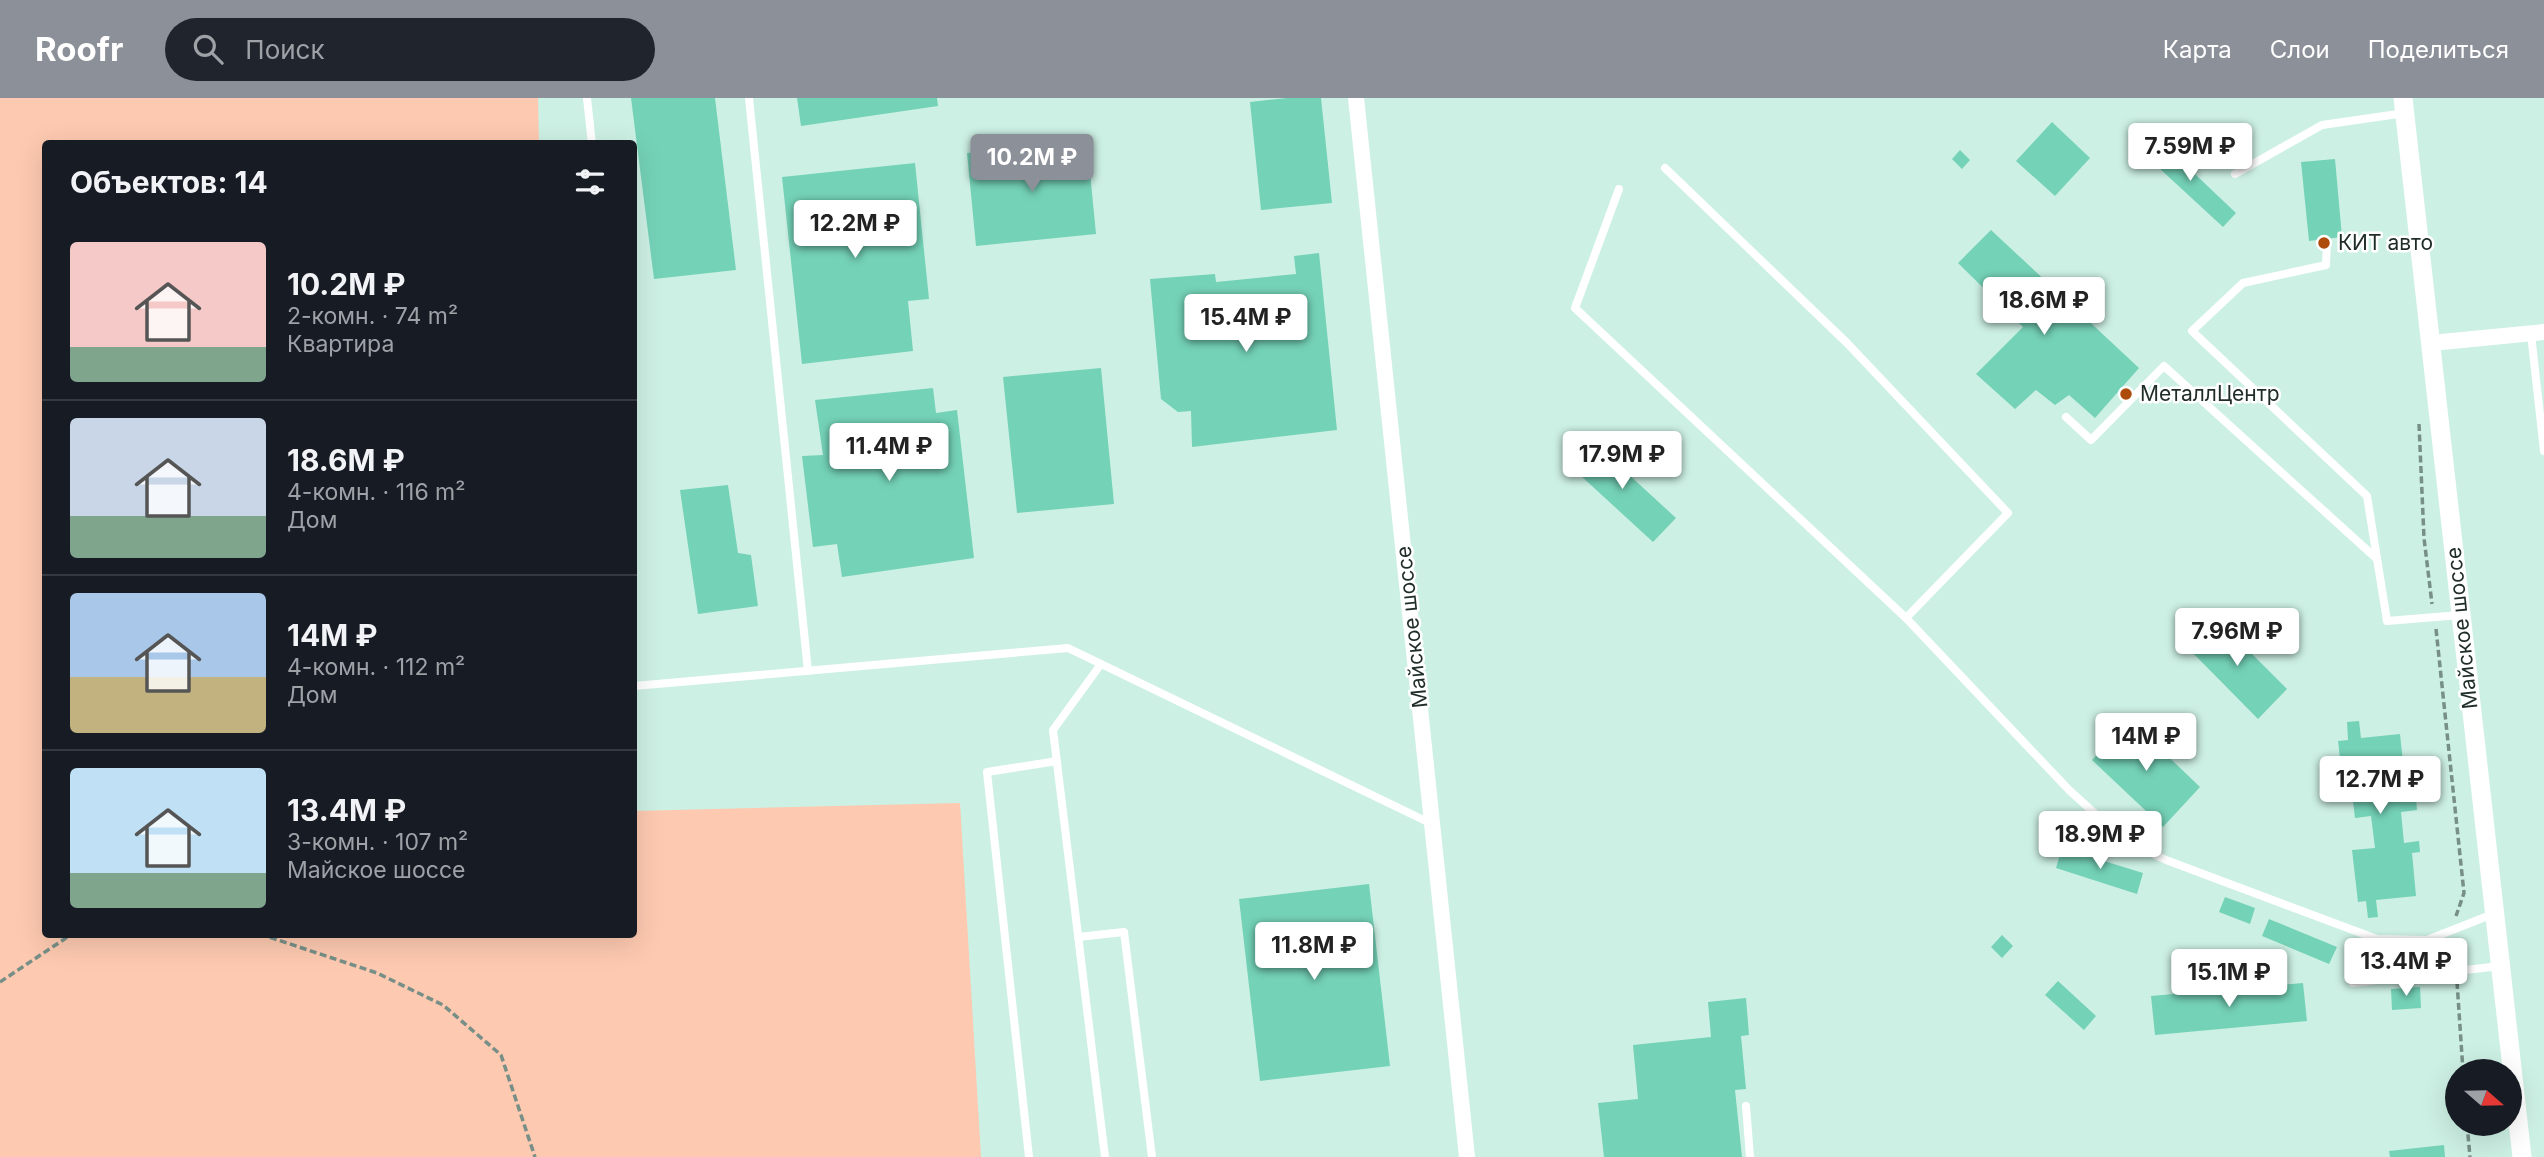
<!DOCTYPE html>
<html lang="ru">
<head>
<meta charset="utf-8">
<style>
  :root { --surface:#171b24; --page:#20242c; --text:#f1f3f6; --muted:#9ea1a6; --line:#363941; --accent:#8c9099 }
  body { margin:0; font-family:Inter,sans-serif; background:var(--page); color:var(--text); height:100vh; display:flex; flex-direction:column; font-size:26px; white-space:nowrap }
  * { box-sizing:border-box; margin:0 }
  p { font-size:23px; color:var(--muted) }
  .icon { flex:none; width:38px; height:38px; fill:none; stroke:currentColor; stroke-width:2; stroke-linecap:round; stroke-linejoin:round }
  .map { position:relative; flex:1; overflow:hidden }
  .sheet { position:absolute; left:42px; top:42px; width:595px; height:798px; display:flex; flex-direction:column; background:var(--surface); border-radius:7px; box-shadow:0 7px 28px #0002 }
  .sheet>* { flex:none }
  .needle { width:46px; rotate:110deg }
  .buttons { position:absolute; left:2445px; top:961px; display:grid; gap:14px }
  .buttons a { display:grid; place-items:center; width:77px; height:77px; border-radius:50%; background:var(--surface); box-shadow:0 7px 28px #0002; font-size:35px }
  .price { position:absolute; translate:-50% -60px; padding:0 16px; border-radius:7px; background:#fff; color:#222; font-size:23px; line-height:46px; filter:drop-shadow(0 2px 4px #0008) }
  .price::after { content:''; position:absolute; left:50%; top:42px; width:21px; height:16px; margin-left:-10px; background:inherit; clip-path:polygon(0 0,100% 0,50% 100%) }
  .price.active { background:var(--accent); color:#fff }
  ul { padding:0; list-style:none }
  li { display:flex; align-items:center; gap:21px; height:175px; padding:0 28px }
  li+li { border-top:2px solid var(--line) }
  li span { display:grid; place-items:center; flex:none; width:196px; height:140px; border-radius:7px; color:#555 }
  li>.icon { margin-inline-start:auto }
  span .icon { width:84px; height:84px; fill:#fffc; stroke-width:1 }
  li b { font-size:30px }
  h2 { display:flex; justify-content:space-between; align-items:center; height:84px; padding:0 28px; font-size:30px }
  header { display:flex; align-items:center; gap:42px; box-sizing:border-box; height:98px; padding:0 35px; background:var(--accent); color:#fff }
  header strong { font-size:33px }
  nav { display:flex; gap:38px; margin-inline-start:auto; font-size:24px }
  .search { width:490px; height:63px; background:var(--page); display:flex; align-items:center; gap:18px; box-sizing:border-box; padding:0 24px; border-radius:38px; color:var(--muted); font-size:26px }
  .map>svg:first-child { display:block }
</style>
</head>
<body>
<header>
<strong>Roofr</strong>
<div class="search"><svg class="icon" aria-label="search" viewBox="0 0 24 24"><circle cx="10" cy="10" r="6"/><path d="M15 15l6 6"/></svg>Поиск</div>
<nav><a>Карта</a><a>Слои</a><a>Поделиться</a></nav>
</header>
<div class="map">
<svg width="2544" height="1059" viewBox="0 0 2544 1059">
  <rect width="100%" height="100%" fill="#cdf0e4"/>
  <!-- green -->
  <polygon fill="#fdc9b0" points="0,0 538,0 539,45 46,46 46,836 634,836 634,713 960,705 981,1059 0,1059"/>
  <!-- building -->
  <g fill="#74d2b7">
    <polygon points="631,0 715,0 736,172 654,181"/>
    <polygon points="797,0 937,0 938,8 801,28"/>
    <polygon points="1287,0 1321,0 1332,105 1261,112 1250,4"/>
    <polygon points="2052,24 2090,60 2055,98 2016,63"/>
    <polygon points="2159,42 2236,115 2223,129 2145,57"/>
    <polygon points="1087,43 1096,136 976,148 967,55"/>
    <polygon points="1960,52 1970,62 1962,71 1952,61"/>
    <polygon points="2335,61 2342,139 2309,143 2301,64"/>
    <polygon points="915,65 929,201 908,203 913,253 802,266 782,79"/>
    <polygon points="1991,132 2139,270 2095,320 2069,297 2055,307 2036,292 2015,311 1976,276 2023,229 1958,165"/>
    <polygon points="1319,155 1337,332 1192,349 1191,313 1178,314 1161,301 1150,181 1215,176 1216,184 1296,176 1294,158"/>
    <polygon points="1101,270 1114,406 1017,415 1003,279"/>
    <polygon points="933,290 936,315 957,312 974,460 842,479 837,446 813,449 802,358 823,357 815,302"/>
    <polygon points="1590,341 1676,420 1653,444 1568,366"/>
    <polygon points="728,387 738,455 751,457 758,508 698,516 680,392"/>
    <polygon points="2216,520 2287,591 2258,621 2187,549"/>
    <polygon points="2130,622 2200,689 2163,729 2092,662"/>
    <polygon points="2359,623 2361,640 2400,636 2407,701 2416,700 2417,712 2401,714 2404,745 2419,743 2420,754 2412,755 2416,798 2376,802 2378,819 2368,820 2366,803 2358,804 2352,752 2375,750 2371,718 2355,720 2351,686 2343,686 2338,643 2348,642 2347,624"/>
    <polygon points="2062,750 2143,775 2137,796 2056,770"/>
    <polygon points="1369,786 1390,968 1260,983 1239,801"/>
    <polygon points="2225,799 2255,810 2250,826 2219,814"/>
    <polygon points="2269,821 2337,849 2329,866 2262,838"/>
    <polygon points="2002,837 2013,848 2002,860 1991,849"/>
    <polygon points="2058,883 2096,918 2084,932 2045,897"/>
    <polygon points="2303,885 2307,923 2155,937 2151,898"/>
    <polygon points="2420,889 2421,910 2392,912 2391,891"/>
    <polygon points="1746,900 1749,937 1741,938 1746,991 1735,992 1742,1059 1604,1059 1598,1005 1638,1001 1633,947 1711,939 1708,904"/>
    <polygon points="2444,1047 2445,1059 2390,1059 2389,1053"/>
  </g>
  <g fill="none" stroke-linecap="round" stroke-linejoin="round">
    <!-- path -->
    <g stroke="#778f87" stroke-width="3.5" stroke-dasharray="7 3.5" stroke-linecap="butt">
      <polyline points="2419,326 2424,440 2432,506"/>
      <polyline points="2436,531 2464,795 2456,818"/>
      <polyline points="260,836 377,875 443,907 501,957 535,1059"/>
      <polyline points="2453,846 2454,863"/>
      <polyline points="0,884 72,836"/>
      <polyline points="2457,884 2463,973"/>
      <polyline points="2467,1026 2470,1059"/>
    </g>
    <!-- service -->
    <g stroke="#fff" stroke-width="8">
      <polyline points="587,0 592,46"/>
      <polyline points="749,0 808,573"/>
      <polyline points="1665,70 1847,245 2008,415 1906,520"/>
      <polyline points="2235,76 2322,27 2405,15"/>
      <polyline points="1619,91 1575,210 1906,520 2069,692 2124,742 2166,762 2377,841 2427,842 2493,816"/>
      <polyline points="2327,143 2326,167 2243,185 2192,233 2367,398 2387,523 2460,517"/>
      <polyline points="2531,236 2544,353"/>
      <polyline points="2066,319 2091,342 2164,268 2377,461"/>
      <polyline points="1101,566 1053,632 1105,1059"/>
      <polyline points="634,588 1068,550 1432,726"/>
      <polyline points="1078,839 1124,834 1152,1059"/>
      <polyline points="2353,885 2500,868"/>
      <polyline points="1746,1008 1750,1059"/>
      <polyline points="1029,1059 987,674 1057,663"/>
    </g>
    <!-- minor -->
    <g stroke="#fff" stroke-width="16">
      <polyline points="1356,0 1467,1059"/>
      <polyline points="2431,245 2544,234"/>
    </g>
    <!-- tertiary -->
    <polyline stroke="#fff" stroke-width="19" points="2403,0 2522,1059"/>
  </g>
  <!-- markers -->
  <g fill="#ad4c0b" stroke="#fff" stroke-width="2.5">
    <circle cx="2324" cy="145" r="7"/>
    <circle cx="2126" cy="296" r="7"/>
  </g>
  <g text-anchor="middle" stroke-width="5" stroke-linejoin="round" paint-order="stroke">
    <!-- poi labels -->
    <g font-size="21" fill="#1f2c28" stroke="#fff" text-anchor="start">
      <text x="2338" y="152">КИТ авто</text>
      <text x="2140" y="303">МеталлЦентр</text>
    </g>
    <!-- street labels -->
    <g font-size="21" fill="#1f2c28" stroke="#fff">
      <text transform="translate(1412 529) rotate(-96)" y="7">Майское шоссе</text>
      <text transform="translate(2462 530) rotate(-96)" y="7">Майское шоссе</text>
    </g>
  </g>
</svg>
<div class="buttons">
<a><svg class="needle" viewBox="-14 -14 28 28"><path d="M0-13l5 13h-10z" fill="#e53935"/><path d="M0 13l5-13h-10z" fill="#9ea1a6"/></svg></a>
</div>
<b class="price" style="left:2190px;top:85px">7.59M ₽</b>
<b class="price active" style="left:1032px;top:96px">10.2M ₽</b>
<b class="price" style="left:855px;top:162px">12.2M ₽</b>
<b class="price" style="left:2044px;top:239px">18.6M ₽</b>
<b class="price" style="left:1246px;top:256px">15.4M ₽</b>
<b class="price" style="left:889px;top:385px">11.4M ₽</b>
<b class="price" style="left:1622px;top:393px">17.9M ₽</b>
<b class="price" style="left:2237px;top:570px">7.96M ₽</b>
<b class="price" style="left:2146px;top:675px">14M ₽</b>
<b class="price" style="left:2380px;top:718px">12.7M ₽</b>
<b class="price" style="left:2100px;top:773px">18.9M ₽</b>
<b class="price" style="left:1314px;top:884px">11.8M ₽</b>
<b class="price" style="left:2406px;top:900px">13.4M ₽</b>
<b class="price" style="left:2229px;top:911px">15.1M ₽</b>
<section class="sheet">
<h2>Объектов: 14<svg class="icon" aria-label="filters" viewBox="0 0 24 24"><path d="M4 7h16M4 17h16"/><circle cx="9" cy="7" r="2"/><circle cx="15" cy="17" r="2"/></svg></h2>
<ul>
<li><span style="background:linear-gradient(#f6c9c9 75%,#7fa58c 0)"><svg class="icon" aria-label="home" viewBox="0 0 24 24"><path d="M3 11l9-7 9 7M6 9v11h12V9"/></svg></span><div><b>10.2M ₽</b><p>2-комн. · 74 m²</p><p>Квартира</p></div></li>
<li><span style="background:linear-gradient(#c9d6e8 70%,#7fa58c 0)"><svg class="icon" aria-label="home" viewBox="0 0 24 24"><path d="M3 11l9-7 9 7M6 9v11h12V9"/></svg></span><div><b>18.6M ₽</b><p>4-комн. · 116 m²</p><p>Дом</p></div></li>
<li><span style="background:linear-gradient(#a9c7e8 60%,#c2b280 0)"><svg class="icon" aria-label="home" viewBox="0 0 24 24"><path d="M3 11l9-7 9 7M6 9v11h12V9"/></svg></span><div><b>14M ₽</b><p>4-комн. · 112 m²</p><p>Дом</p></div></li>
<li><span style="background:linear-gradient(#bfe0f5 75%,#7fa58c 0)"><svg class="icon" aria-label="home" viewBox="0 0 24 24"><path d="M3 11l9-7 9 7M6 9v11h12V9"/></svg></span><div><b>13.4M ₽</b><p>3-комн. · 107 m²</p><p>Майское шоссе</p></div></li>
</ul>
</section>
</div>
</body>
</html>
